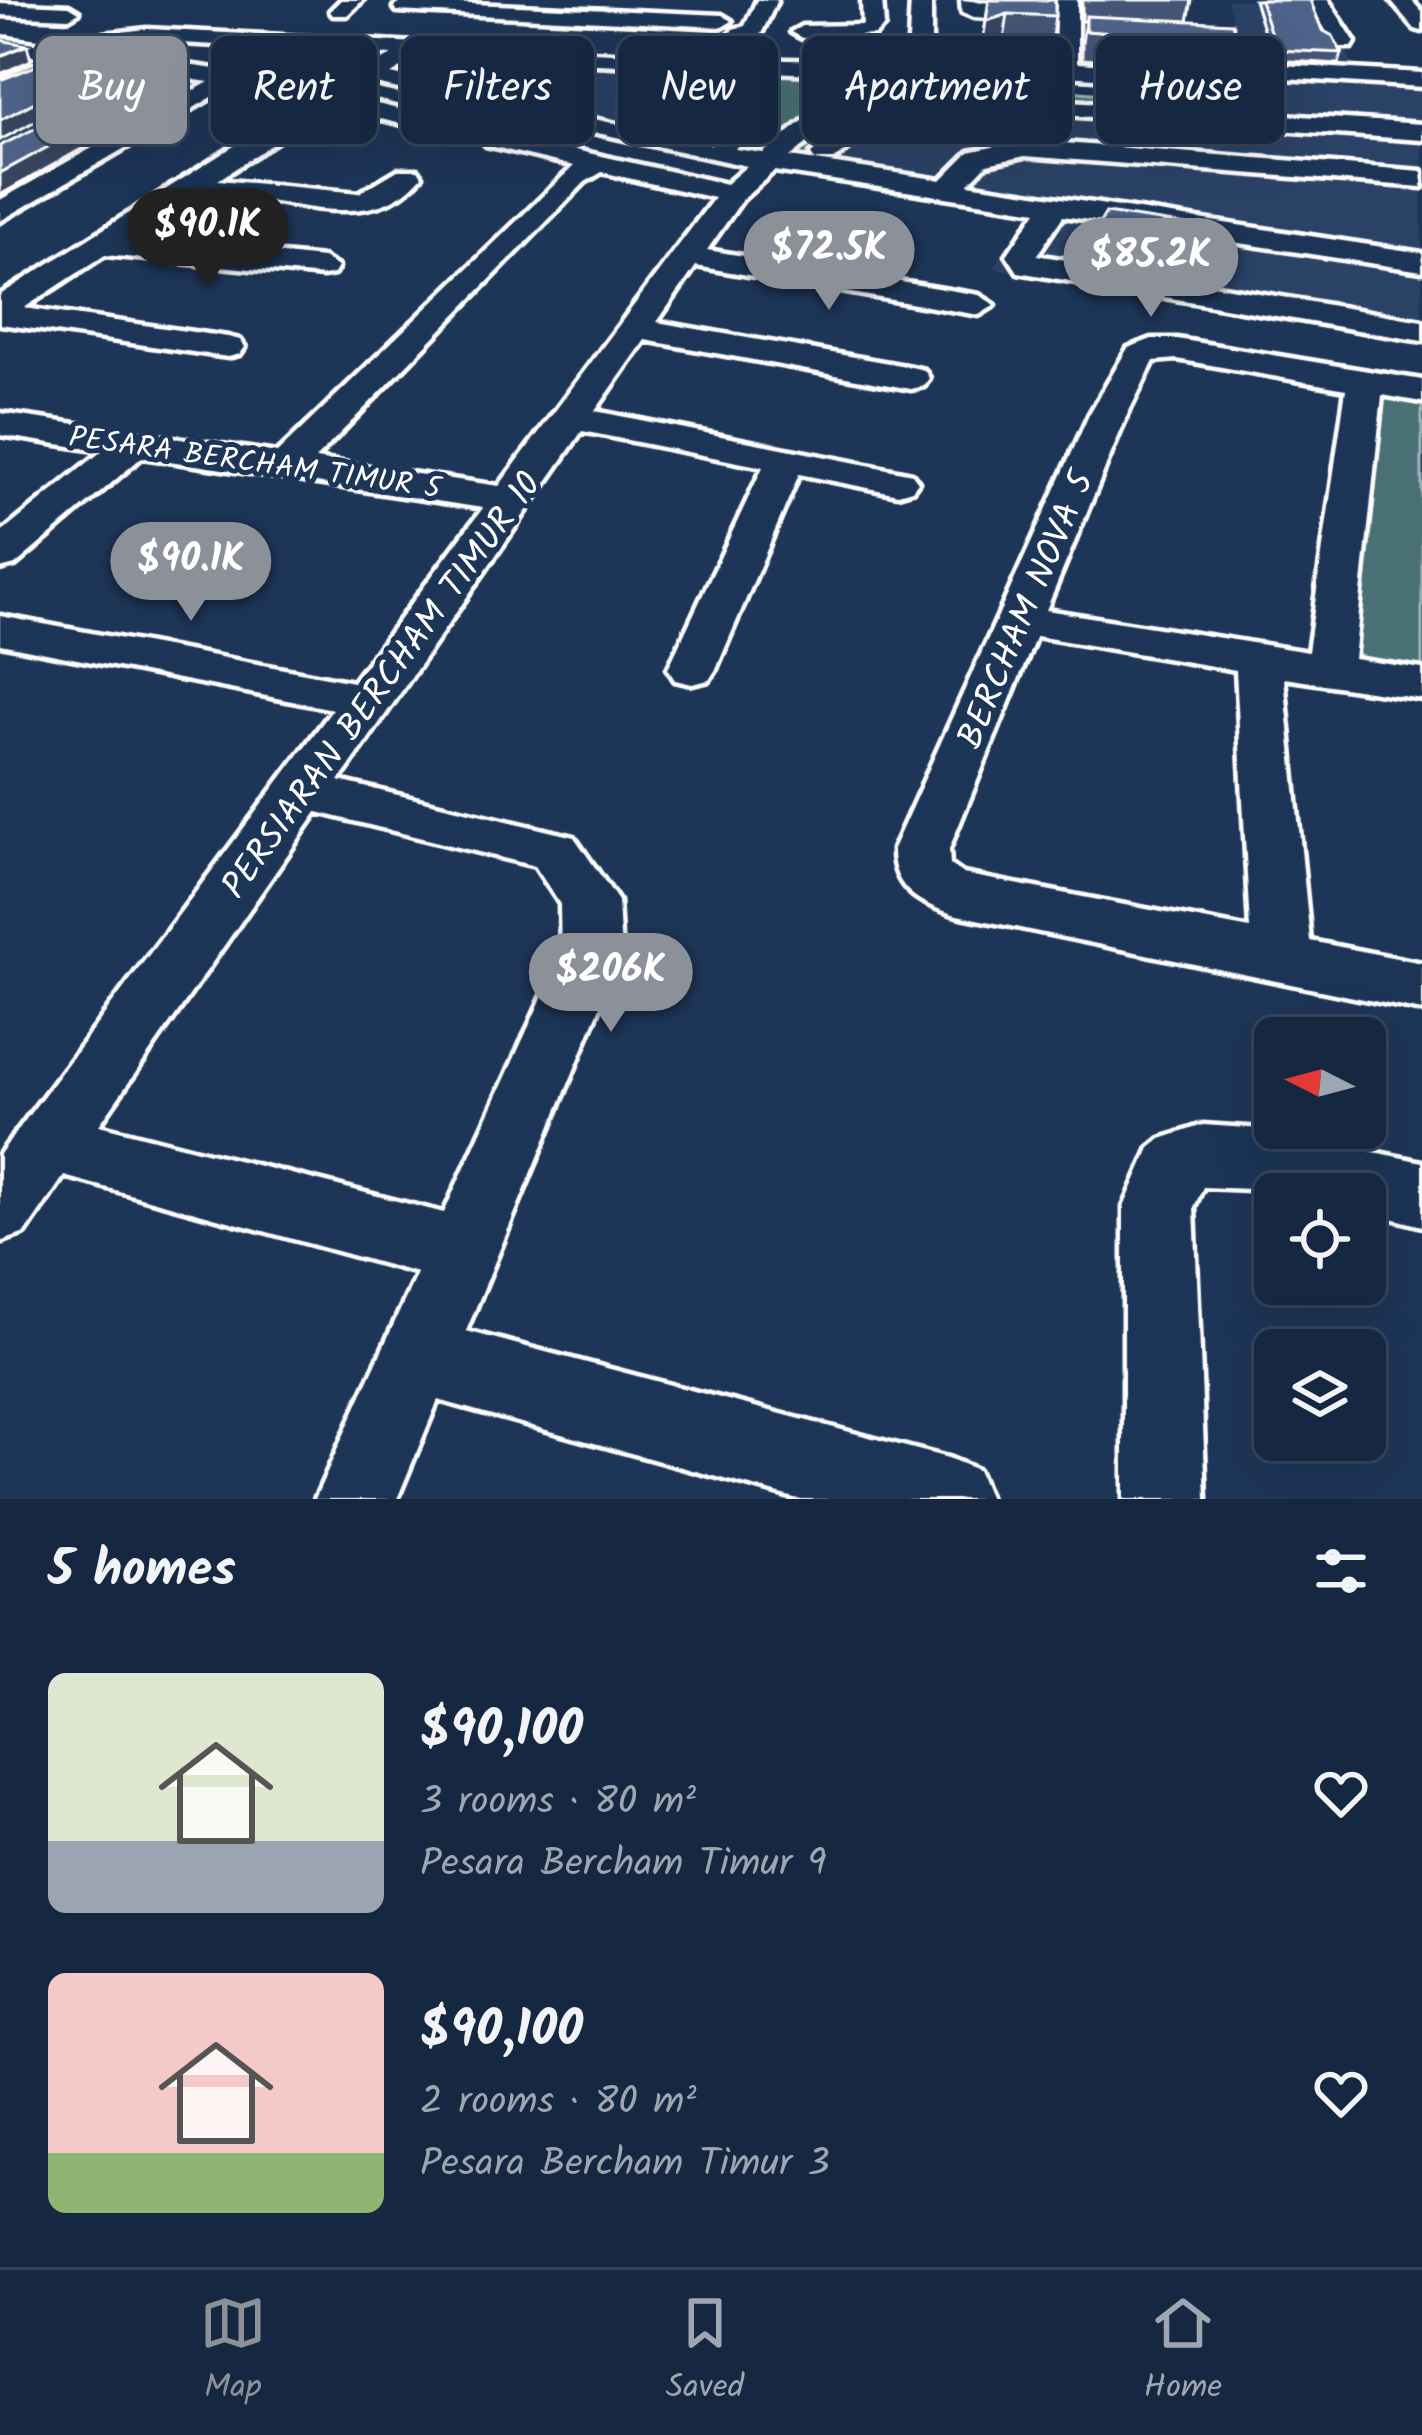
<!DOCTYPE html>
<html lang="en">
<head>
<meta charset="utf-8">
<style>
  :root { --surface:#162841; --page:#1f3048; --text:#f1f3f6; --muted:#9ea6b1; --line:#35445a; --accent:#8c9099 }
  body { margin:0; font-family:Kalam,sans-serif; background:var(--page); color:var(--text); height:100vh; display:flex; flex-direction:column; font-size:45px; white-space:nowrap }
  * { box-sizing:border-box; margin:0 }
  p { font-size:39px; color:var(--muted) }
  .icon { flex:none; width:66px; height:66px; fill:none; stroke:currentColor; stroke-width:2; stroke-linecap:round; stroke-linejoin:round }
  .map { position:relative; height:1499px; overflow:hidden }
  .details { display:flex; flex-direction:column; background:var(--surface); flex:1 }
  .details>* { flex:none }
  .banner { position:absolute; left:36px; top:36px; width:1350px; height:108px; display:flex; gap:24px }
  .needle { width:78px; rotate:276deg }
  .fabs { position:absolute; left:1254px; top:1017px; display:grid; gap:24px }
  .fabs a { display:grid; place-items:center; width:132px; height:132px; border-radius:18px; background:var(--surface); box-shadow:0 12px 48px #0002,0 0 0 3px var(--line); font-size:60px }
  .price { position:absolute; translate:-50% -102px; padding:0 27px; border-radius:42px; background:var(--accent); color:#fff; font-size:39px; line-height:78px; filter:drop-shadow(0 3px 6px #0008) }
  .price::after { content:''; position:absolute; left:50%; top:72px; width:36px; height:27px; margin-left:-18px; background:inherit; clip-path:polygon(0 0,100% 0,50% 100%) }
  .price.active { background:#222; color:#fff }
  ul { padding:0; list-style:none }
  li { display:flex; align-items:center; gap:36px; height:300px; padding:0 48px }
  li span { display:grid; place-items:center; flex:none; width:336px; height:240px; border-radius:18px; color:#555 }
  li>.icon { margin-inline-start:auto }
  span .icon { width:144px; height:144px; fill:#fffc; stroke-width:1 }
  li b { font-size:51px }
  h2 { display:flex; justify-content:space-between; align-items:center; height:144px; padding:0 48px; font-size:51px }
  .chip { padding:0 42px; border-radius:18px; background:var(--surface); box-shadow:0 12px 48px #0002,0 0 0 3px var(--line); font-size:42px; line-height:108px }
  .chip.active { background:var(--accent); color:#fff }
  .tab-bar { display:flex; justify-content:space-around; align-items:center; height:168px; border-top:3px solid var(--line); background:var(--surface); font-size:33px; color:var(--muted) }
  .tab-bar a { display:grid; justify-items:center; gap:6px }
  .tab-bar .active { color:var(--accent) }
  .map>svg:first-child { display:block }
</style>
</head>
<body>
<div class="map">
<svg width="1422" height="1499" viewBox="0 0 1422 1499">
  <rect width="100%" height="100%" fill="#1d3557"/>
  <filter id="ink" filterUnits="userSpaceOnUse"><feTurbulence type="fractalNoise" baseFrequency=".00833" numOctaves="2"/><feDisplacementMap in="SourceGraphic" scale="24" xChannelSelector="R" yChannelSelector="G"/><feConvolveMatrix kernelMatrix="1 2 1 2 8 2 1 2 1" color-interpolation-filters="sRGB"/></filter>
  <g filter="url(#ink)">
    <!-- built -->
    <g fill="#2c4366">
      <polygon points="1227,0 1312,0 1325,35 1343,42 1357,76 1422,80 1422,340 994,268 1031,210 787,171 864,116 980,95 1258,117"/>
      <polygon points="0,40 72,45 261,75 0,222"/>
      <polygon points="397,56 715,74 772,101 727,160 356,75"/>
    </g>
    <!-- green -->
    <g fill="#4a7175" stroke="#a4b8ba" stroke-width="3">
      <path d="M562,60L739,71L848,70L859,75C827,108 779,154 732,153L772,101L715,74L557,65Z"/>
      <path d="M970,82L1257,108L1259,117L980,95L864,116L804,159L788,155C854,112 890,88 970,82Z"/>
      <polygon points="1397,395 1422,400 1422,672 1370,664 1350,647 1380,400"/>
    </g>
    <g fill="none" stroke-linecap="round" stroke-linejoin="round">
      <!-- minor casing -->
      <g stroke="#fff" stroke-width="9">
        <g id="minor">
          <polygon points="341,0 363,0 347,15 333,15 330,11"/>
          <polygon points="757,0 777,0 761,34 749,38 740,54 688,55 688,45 725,43 733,29 745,26"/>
          <polygon points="862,0 882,0 884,26 875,35 802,38 791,32 802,26 863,25"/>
          <path d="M911,0H931V41L952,68L949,73L852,107L790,157L941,180L969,152L1025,140L1422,171V187L1025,156L987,164L968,184L1422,253V271L1063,216L1037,255L1422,321V341L1018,272L1007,255L1037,211L774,171L742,200L707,250L979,295L995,305L979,315L696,266L657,322L911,367L924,370L929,378L924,386L911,389L645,340L595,411L912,474L918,482L912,490L898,494L799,474L716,669L709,680L692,684L675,680L668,669L763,467L582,431L339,781L574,837L618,901L621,956L466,1331L948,1458L977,1470L989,1499H798L438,1400L397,1499H315L417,1273L64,1176L25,1233L0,1242V1154L333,709L0,644V616L353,682L483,508L142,457L15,565L0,569V534L102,451L0,435V413L277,453L574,166L486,145L482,140L486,135L495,132L726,184L747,166L362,81V71L392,55L147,41L96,52L215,69L238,82L0,221V200L209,82L75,62L0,95V79L48,58L0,50V38L69,48L104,34L147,29L729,59L890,62L893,67L882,74L877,84L927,65L909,42ZM422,56L859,76L763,153L735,149L762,109L735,82L685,71L673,78L677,83L719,92L737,110L711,145L391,74ZM602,172L714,198L499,486L315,459L585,182ZM317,812L535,866L560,904L561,956L444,1213L99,1125Z"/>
          <polygon points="961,0 1057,10 1057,0 1077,0 1077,63 1226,73 1238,80 1226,87 1066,76 1058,74 1055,61 996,57 996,47 1004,45 1055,48 1056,22 974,17 962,12"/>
          <polygon points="1308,0 1328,0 1355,42 1352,47 1336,47"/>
          <polygon points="1390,0 1411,0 1422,12 1422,31 1415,29"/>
          <polygon points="404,1 722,15 732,21 722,27 397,11 394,7"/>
          <polygon points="0,3 69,6 79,12 69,18 0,15"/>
          <polygon points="1172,31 1255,36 1266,42 1255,48 1164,42 1164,32"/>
          <polygon points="1263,64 1422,73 1422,87 1255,76 1252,71"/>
          <polygon points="978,95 1422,124 1422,140 978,109 879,127 833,160 815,160 811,154 862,116"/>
          <path d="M352,98L427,116L430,121L418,128L352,112L313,117L218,180L359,193L398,170H418L422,176C367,244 271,188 199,195C178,197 147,227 129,239L323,258L338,267L334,274L323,276L105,255L24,308L228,337L240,340L245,347L240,354L228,357L0,324V295L297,106Z"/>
          <path d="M1152,339H1177L1422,380V402L1382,395L1354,659L1422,669V699L1284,678L1310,941L1422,963V1011L957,915C923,905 892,891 893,849L1089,415L1128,348ZM1177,359L1346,389L1308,652L1046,610L1127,415L1154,361ZM1036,636L1236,670L1250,929L963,874L950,865L949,849Z"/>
          <polygon points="1203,1125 1263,1129 1422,1162 1422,1226 1365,1211 1365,1194 1203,1187 1194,1207 1206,1499 1124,1499 1124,1207 1150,1148 1161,1139"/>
        </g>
      </g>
      <!-- minor -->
      <use href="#minor" fill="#1d3557" fill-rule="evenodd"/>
    </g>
    <!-- wall -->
    <g fill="#455577" stroke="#fff" stroke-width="3">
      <polygon points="989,0 1055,16 1051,43 1004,40 982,48"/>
      <polygon points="1082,0 1192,0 1188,21 1238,42 1231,70 1082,59 1082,43 1085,21 1082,21"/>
      <polygon points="1254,0 1310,0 1322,30 1342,53 1339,64 1273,60"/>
      <polygon points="1214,229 1210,248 1197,278 1086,259 1089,240"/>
    </g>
    <!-- shaded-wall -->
    <g fill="#384561" stroke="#fff" stroke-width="3">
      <polygon points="1008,14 1004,40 982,48 986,21"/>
      <polygon points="27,45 31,60 0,74 0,56"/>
      <polygon points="119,58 123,74 0,140 0,120"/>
      <polygon points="187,71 191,87 0,195 0,173"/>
      <polygon points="1214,229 1210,248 1197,278 1202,258"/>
    </g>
    <!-- building -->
    <g fill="#50638a" stroke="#fff" stroke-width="3">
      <polygon points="989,0 1055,0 1055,16 1008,14 986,21"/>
      <polygon points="1260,0 1310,0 1322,30 1333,36 1342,53 1276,50"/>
      <polygon points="1086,16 1232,23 1238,42 1086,31"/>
      <polygon points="0,40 27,45 0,56"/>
      <polygon points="86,55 119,58 0,120 0,80 48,61 58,69"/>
      <polygon points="157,68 187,71 0,173 0,146"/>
      <polygon points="1106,213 1214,229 1202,258 1089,240"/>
    </g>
  </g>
  <g text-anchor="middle" stroke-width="10" stroke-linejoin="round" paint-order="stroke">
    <!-- far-street labels -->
    <g font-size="30" fill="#fff" stroke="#1d3557">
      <text transform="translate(255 462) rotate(8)" y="10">PESARA BERCHAM TIMUR 5</text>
    </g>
    <!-- street labels -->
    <g font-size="36" fill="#fff" stroke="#1d3557">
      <text transform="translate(1024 609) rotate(-67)" y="13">BERCHAM NOVA 5</text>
      <text transform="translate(380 684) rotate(-54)" y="13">PERSIARAN BERCHAM TIMUR 10</text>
    </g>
  </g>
</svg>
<div class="fabs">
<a><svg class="needle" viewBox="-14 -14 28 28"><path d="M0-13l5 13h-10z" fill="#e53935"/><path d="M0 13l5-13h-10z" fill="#9ea6b1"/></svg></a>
<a><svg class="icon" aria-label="locate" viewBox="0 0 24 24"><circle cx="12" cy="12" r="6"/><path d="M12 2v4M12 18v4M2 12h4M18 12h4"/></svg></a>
<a><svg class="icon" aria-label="layers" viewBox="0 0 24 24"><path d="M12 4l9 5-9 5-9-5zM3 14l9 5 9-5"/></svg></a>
</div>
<b class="price active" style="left:208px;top:290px">$90.1K</b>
<b class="price" style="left:829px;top:313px">$72.5K</b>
<b class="price" style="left:1151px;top:320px">$85.2K</b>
<b class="price" style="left:191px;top:624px">$90.1K</b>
<b class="price" style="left:611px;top:1035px">$206K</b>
<div class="banner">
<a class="chip active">Buy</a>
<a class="chip">Rent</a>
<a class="chip">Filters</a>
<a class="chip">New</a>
<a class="chip">Apartment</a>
<a class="chip">House</a>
</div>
</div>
<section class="details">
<h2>5 homes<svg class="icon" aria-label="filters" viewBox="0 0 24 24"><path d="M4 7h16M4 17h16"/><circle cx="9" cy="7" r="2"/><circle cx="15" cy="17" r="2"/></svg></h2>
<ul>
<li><span style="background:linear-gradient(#dfe7d0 70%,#9aa5b1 0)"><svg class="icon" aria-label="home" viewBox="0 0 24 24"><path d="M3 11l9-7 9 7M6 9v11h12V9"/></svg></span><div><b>$90,100</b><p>3 rooms · 80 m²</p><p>Pesara Bercham Timur 9</p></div><svg class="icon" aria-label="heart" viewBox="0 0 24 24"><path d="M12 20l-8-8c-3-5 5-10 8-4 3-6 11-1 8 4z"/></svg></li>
<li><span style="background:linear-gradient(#f6c9c9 75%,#8fb573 0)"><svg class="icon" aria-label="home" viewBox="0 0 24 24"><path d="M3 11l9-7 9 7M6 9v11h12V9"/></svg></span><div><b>$90,100</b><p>2 rooms · 80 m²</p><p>Pesara Bercham Timur 3</p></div><svg class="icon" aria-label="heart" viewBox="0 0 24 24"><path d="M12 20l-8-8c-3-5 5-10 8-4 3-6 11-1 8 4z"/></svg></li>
</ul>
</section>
<nav class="tab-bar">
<a class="active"><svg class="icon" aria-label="map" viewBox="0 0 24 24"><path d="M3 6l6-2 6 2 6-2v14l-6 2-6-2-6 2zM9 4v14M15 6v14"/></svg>Map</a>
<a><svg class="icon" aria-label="saved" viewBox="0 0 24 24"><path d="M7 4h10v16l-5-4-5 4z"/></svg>Saved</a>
<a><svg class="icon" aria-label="home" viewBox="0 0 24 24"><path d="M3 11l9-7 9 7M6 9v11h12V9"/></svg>Home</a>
</nav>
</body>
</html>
